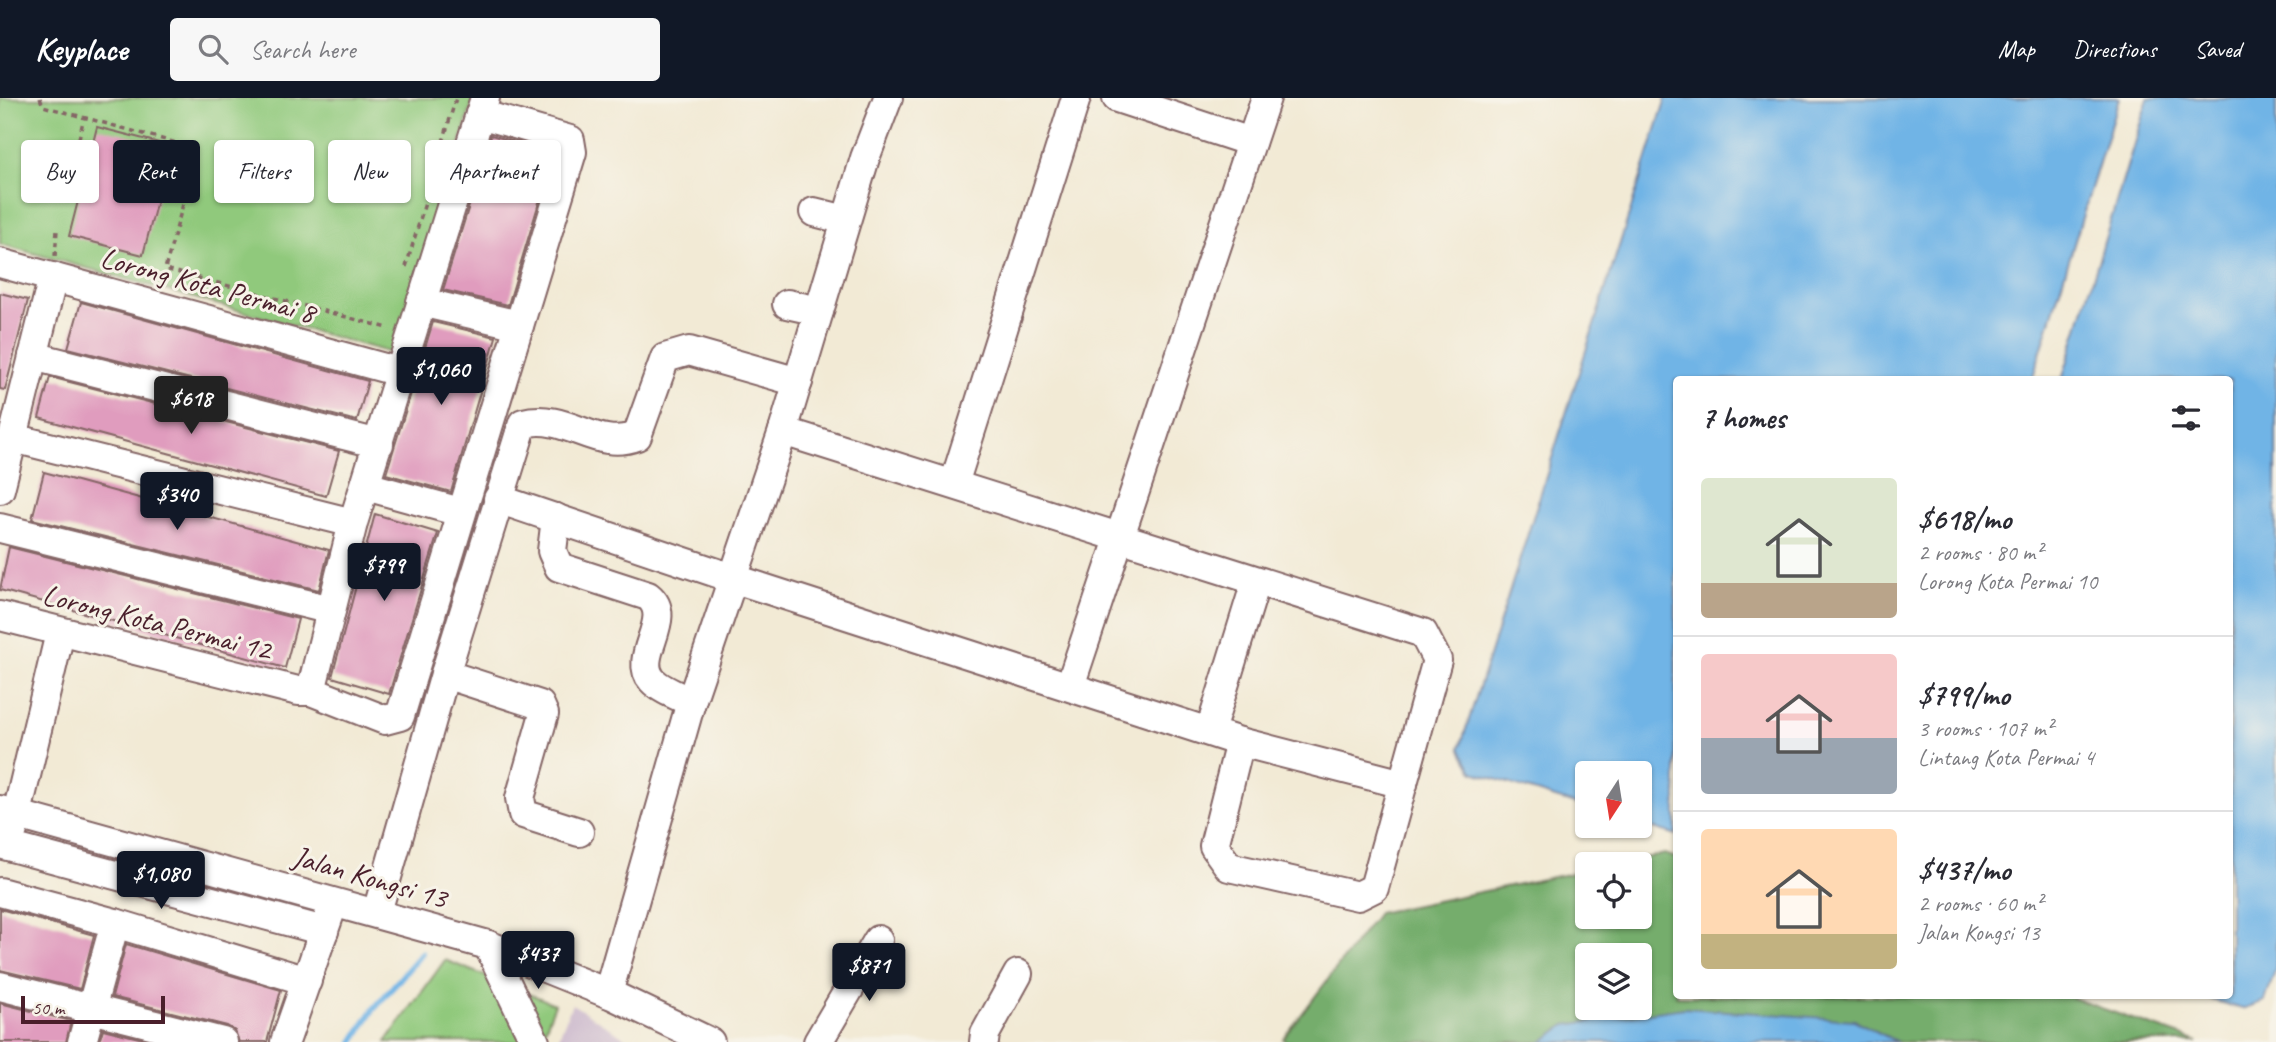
<!DOCTYPE html>
<html lang="en">
<head>
<meta charset="utf-8">
<style>
  :root { --surface:#fff; --page:#f7f7f7; --text:#2b2b33; --muted:#7c7c81; --line:#e1e1e2; --accent:#111827 }
  body { margin:0; font-family:Caveat,sans-serif; background:var(--page); color:var(--text); height:100vh; display:flex; flex-direction:column; font-size:26px; white-space:nowrap }
  * { box-sizing:border-box; margin:0 }
  p { font-size:23px; color:var(--muted) }
  .icon { flex:none; width:38px; height:38px; fill:none; stroke:currentColor; stroke-width:2; stroke-linecap:round; stroke-linejoin:round }
  .map { position:relative; flex:1; overflow:hidden }
  .panel { position:absolute; left:1673px; top:278px; width:560px; height:623px; display:flex; flex-direction:column; background:var(--surface); border-radius:7px; box-shadow:0 2px 5px #0004 }
  .panel>* { flex:none }
  .hud { position:absolute; left:21px; top:42px; width:665px; height:63px; display:flex; gap:14px }
  .needle { width:46px; rotate:192deg }
  .fabs { position:absolute; left:1575px; top:663px; display:grid; gap:14px }
  .fabs a { display:grid; place-items:center; width:77px; height:77px; border-radius:7px; background:var(--surface); box-shadow:0 2px 5px #0004; font-size:35px }
  .scale { position:absolute; left:21px; bottom:18px; width:144px; box-sizing:border-box; padding-left:7px; border:4px solid #4a1f2b; border-top:0; font-size:19px; line-height:24px; white-space:nowrap; color:#4a1f2b; -webkit-text-stroke:5px #f7f3e8; paint-order:stroke }
  .price { position:absolute; translate:-50% -60px; padding:0 16px; border-radius:7px; background:var(--accent); color:#fff; font-size:23px; line-height:46px; filter:drop-shadow(0 2px 4px #0008) }
  .price::after { content:''; position:absolute; left:50%; top:42px; width:21px; height:16px; margin-left:-10px; background:inherit; clip-path:polygon(0 0,100% 0,50% 100%) }
  .price.selected { background:#222; color:#fff }
  ul { padding:0; list-style:none }
  li { display:flex; align-items:center; gap:21px; height:175px; padding:0 28px }
  li+li { border-top:2px solid var(--line) }
  li span { display:grid; place-items:center; flex:none; width:196px; height:140px; border-radius:7px; color:#555 }
  li>.icon { margin-inline-start:auto }
  span .icon { width:84px; height:84px; fill:#fffc; stroke-width:1 }
  li b { font-size:30px }
  h2 { display:flex; justify-content:space-between; align-items:center; height:84px; padding:0 28px; font-size:30px }
  .pill { padding:0 24px; border-radius:7px; background:var(--surface); box-shadow:0 2px 5px #0004; font-size:24px; line-height:63px }
  .pill.selected { background:var(--accent); color:#fff }
  header { display:flex; align-items:center; gap:42px; box-sizing:border-box; height:98px; padding:0 35px; background:var(--accent); color:#fff }
  header strong { font-size:33px }
  nav { display:flex; gap:38px; margin-inline-start:auto; font-size:24px }
  .search { width:490px; height:63px; background:var(--page); display:flex; align-items:center; gap:18px; box-sizing:border-box; padding:0 24px; border-radius:7px; color:var(--muted); font-size:26px }
  .map>svg:first-child { display:block }
</style>
</head>
<body>
<header>
<strong>Keyplace</strong>
<div class="search"><svg class="icon" aria-label="search" viewBox="0 0 24 24"><circle cx="10" cy="10" r="6"/><path d="M15 15l6 6"/></svg>Search here</div>
<nav><a>Map</a><a>Directions</a><a>Saved</a></nav>
</header>
<div class="map">
<svg width="2276" height="944" viewBox="0 0 2276 944">
  <rect width="100%" height="100%" fill="#f7f3e8"/>
  <filter id="ink" filterUnits="userSpaceOnUse"><feTurbulence type="fractalNoise" baseFrequency=".0143" numOctaves="2"/><feDisplacementMap in="SourceGraphic" scale="14" xChannelSelector="R" yChannelSelector="G"/><feConvolveMatrix kernelMatrix="1 2 1 2 8 2 1 2 1" color-interpolation-filters="sRGB"/></filter>
  <filter id="wash" filterUnits="userSpaceOnUse"><feTurbulence type="fractalNoise" baseFrequency=".00686" numOctaves="4" result="noise"/><feDisplacementMap in="SourceGraphic" scale="28" xChannelSelector="R" yChannelSelector="G"/><feGaussianBlur stdDeviation="1.57" result="paint"/><feColorMatrix in="noise" values="0 0 0 0 0 0 0 0 0 0 0 0 0 0 0 0 0 1.4 0 .05"/><feComposite in="paint" operator="in"/></filter>
  <g filter="url(#wash)">
    <rect width="100%" height="100%" fill="#f2ead5"/>
    <!-- industrial -->
    <polygon fill="#cfbdcf" points="572,906 632,944 557,944"/>
    <!-- green -->
    <g fill="#90c97c" stroke="#6d7454" stroke-width="2">
      <polygon points="0,0 474,0 395,256 0,146"/>
      <polygon points="445,862 555,906 540,944 386,944"/>
    </g>
    <!-- forest -->
    <path fill="#74ad6c" stroke="#5f664c" stroke-width="2" fill-rule="evenodd" d="M1665,756L1676,760V898H2067L2198,944H1897L1854,922L1566,927L1542,944H1287L1283,941L1378,815L1587,772V819H1640V766H1614ZM1587,858H1640V910H1587Z"/>
    <!-- water -->
    <g fill="#6fb4e6" stroke="#5c6a88" stroke-width="2">
      <polygon points="1666,0 2119,0 2032,282 1676,282 1676,737 1640,726 1640,676 1587,676 1587,710 1473,674 1460,650"/>
      <polygon points="2148,0 2276,0 2276,870 2265,903 2242,911 2200,898 2230,898 2230,282 2062,282"/>
      <polygon points="1684,910 1854,922 1897,944 1542,944 1566,927"/>
    </g>
    <g fill="none" stroke-linecap="round" stroke-linejoin="round">
      <!-- stream -->
      <polyline stroke="#6fb4e6" stroke-width="6" points="353,944 373,912 422,855"/>
    </g>
    <g id="blocks">
      <!-- building -->
      <g fill="#e09cbe">
        <polygon points="97,29 171,48 143,157 69,138"/>
        <polygon points="491,37 554,55 508,207 443,192"/>
        <polygon points="0,195 28,202 5,292 0,291"/>
        <polygon points="81,204 368,283 357,323 68,250"/>
        <polygon points="433,224 496,239 451,394 386,376"/>
        <polygon points="50,279 339,353 326,398 39,320"/>
        <polygon points="44,374 329,452 319,492 32,421"/>
        <polygon points="375,416 438,435 389,596 332,579"/>
        <polygon points="9,449 298,521 285,570 0,492"/>
        <polygon points="0,811 94,837 80,891 0,872"/>
        <polygon points="126,846 281,892 267,944 239,944 235,933 227,928 112,899"/>
        <polygon points="0,905 71,923 66,944 0,944"/>
        <polygon points="103,931 155,944 99,944"/>
      </g>
    </g>
  </g>
  <g filter="url(#ink)">
    <use href="#blocks" fill-opacity="0" stroke="#856666" stroke-width="2"/>
    <g fill="none" stroke-linecap="round" stroke-linejoin="round">
      <!-- minor casing -->
      <g stroke="#856666" stroke-width="32">
        <g id="minor">
          <polyline points="1117,0 1251,44"/>
          <polyline points="814,114 846,122"/>
          <polyline points="0,165 399,274"/>
          <polyline points="421,204 519,227"/>
          <polyline points="787,206 819,213"/>
          <polyline points="33,258 379,346"/>
          <polyline points="783,333 1423,535 1437,562 1374,790 1358,798 1229,769 1214,748 1240,644"/>
          <polyline points="13,340 353,425"/>
          <polyline points="954,386 1076,0"/>
          <polyline points="366,388 460,414"/>
          <polyline points="0,391 53,179"/>
          <polyline points="498,401 732,480 1240,644 1403,686"/>
          <path d="M556,420L552,453L559,469L648,498C676,520 631,558 652,582C661,592 679,598 691,604"/>
          <polyline points="0,430 331,512"/>
          <polyline points="0,518 298,593 311,593 353,425 485,0"/>
          <polyline points="445,576 540,607 544,616 520,700 523,716 579,734"/>
          <polyline points="1070,588 1266,0"/>
          <polyline points="311,593 385,622 400,618 572,54 570,42 480,16"/>
          <polyline points="1210,633 1256,484"/>
          <polyline points="0,712 488,847 612,897 710,944"/>
          <polyline points="13,732 60,535"/>
          <polyline points="0,746 324,833"/>
          <polyline points="0,794 115,825 307,883"/>
          <path d="M377,814L445,576L523,325C568,314 595,354 637,338L665,260L689,253L798,284"/>
          <polyline points="488,847 535,944"/>
          <polyline points="0,888 223,944"/>
          <polyline points="608,895 691,604 783,333 865,60 888,0"/>
          <polyline points="82,944 115,825"/>
          <polyline points="285,944 330,815"/>
          <polyline points="818,944 878,842"/>
          <polyline points="984,944 985,936 1018,876"/>
        </g>
      </g>
      <!-- path -->
      <g stroke="#856666" stroke-width="3.5" stroke-dasharray="5 5" stroke-linecap="butt">
        <polyline points="40,0 43,8 187,48 195,63 165,171 388,230"/>
        <polyline points="72,70 84,19"/>
        <polyline points="55,158 57,132"/>
        <polyline points="406,169 456,0"/>
      </g>
      <!-- minor -->
      <use href="#minor" stroke="#fff" stroke-width="28"/>
    </g>
  </g>
  <g text-anchor="middle" stroke-width="6" stroke-linejoin="round" paint-order="stroke">
    <!-- street labels -->
    <g font-size="30" fill="#4a1f2b" stroke="#f7f3e8">
      <text transform="translate(208 187) rotate(15)" y="10">Lorong Kota Permai 8</text>
      <text transform="translate(157 524) rotate(14)" y="10">Lorong Kota Permai 12</text>
      <text transform="translate(370 779) rotate(16)" y="10">Jalan Kongsi 13</text>
    </g>
  </g>
</svg>
<div class="fabs">
<a><svg class="needle" viewBox="-14 -14 28 28"><path d="M0-13l5 13h-10z" fill="#e53935"/><path d="M0 13l5-13h-10z" fill="#7c7c81"/></svg></a>
<a><svg class="icon" aria-label="locate" viewBox="0 0 24 24"><circle cx="12" cy="12" r="6"/><path d="M12 2v4M12 18v4M2 12h4M18 12h4"/></svg></a>
<a><svg class="icon" aria-label="layers" viewBox="0 0 24 24"><path d="M12 4l9 5-9 5-9-5zM3 14l9 5 9-5"/></svg></a>
</div>
<div class="scale">50 m</div>
<b class="price" style="left:441px;top:309px">$1,060</b>
<b class="price selected" style="left:191px;top:338px">$618</b>
<b class="price" style="left:177px;top:434px">$340</b>
<b class="price" style="left:384px;top:505px">$799</b>
<b class="price" style="left:161px;top:813px">$1,080</b>
<b class="price" style="left:538px;top:893px">$437</b>
<b class="price" style="left:869px;top:905px">$871</b>
<div class="hud">
<a class="pill">Buy</a>
<a class="pill selected">Rent</a>
<a class="pill">Filters</a>
<a class="pill">New</a>
<a class="pill">Apartment</a>
</div>
<section class="panel">
<h2>7 homes<svg class="icon" aria-label="filters" viewBox="0 0 24 24"><path d="M4 7h16M4 17h16"/><circle cx="9" cy="7" r="2"/><circle cx="15" cy="17" r="2"/></svg></h2>
<ul>
<li><span style="background:linear-gradient(#dfe7d0 75%,#b9a48a 0)"><svg class="icon" aria-label="home" viewBox="0 0 24 24"><path d="M3 11l9-7 9 7M6 9v11h12V9"/></svg></span><div><b>$618/mo</b><p>2 rooms · 80 m²</p><p>Lorong Kota Permai 10</p></div></li>
<li><span style="background:linear-gradient(#f6c9c9 60%,#9aa5b1 0)"><svg class="icon" aria-label="home" viewBox="0 0 24 24"><path d="M3 11l9-7 9 7M6 9v11h12V9"/></svg></span><div><b>$799/mo</b><p>3 rooms · 107 m²</p><p>Lintang Kota Permai 4</p></div></li>
<li><span style="background:linear-gradient(#ffd9b3 75%,#c2b280 0)"><svg class="icon" aria-label="home" viewBox="0 0 24 24"><path d="M3 11l9-7 9 7M6 9v11h12V9"/></svg></span><div><b>$437/mo</b><p>2 rooms · 60 m²</p><p>Jalan Kongsi 13</p></div></li>
</ul>
</section>
</div>
</body>
</html>
